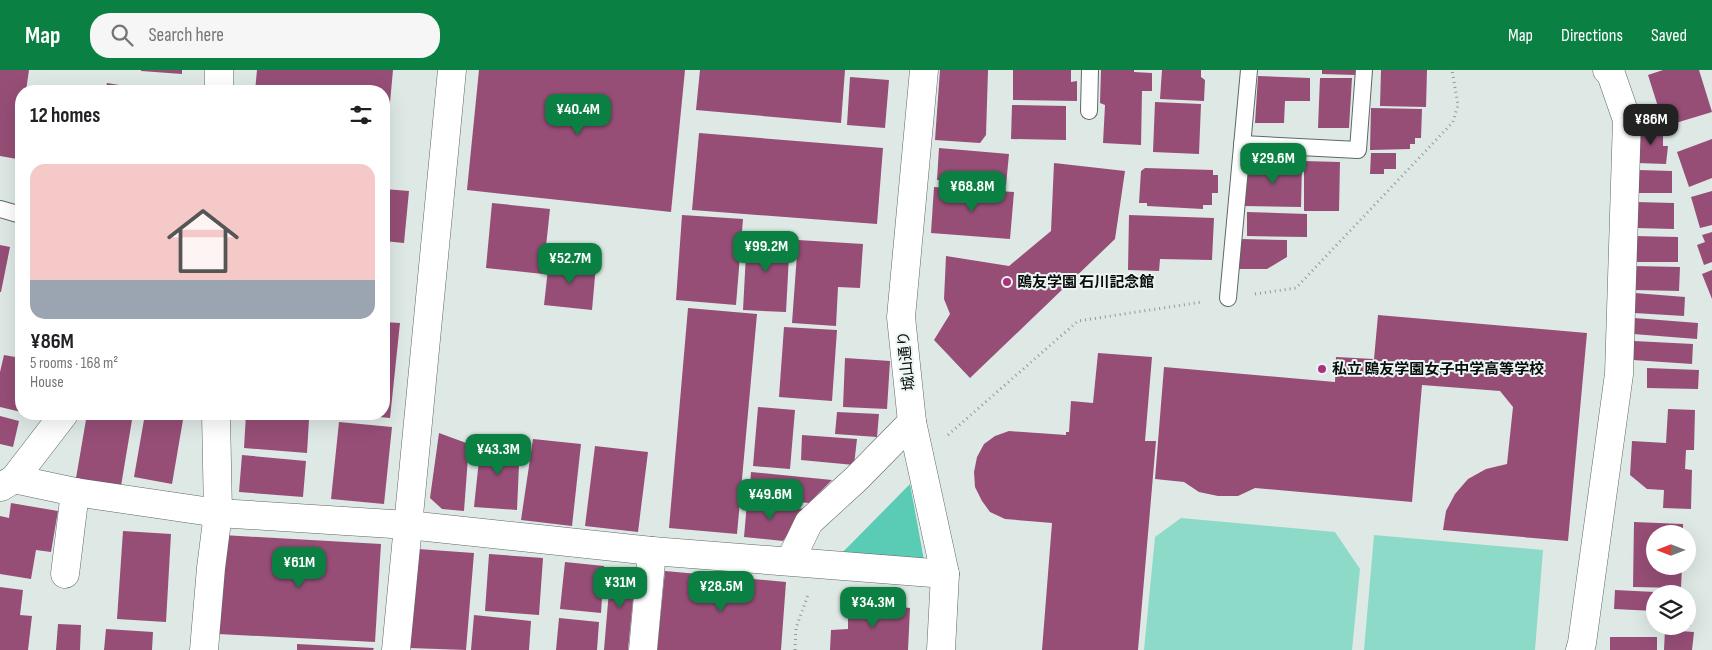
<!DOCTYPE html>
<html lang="en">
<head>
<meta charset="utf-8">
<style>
  :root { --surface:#fff; --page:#f6f6f6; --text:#202124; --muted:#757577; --line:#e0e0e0; --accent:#0b8043 }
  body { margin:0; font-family:"Sofia Sans Condensed","Noto Sans JP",sans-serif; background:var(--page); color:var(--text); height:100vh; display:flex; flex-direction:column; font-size:19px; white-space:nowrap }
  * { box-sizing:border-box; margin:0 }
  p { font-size:16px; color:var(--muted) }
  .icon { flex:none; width:28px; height:28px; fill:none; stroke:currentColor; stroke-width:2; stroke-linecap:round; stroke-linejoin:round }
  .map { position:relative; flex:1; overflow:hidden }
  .sheet { position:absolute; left:15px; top:15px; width:375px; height:335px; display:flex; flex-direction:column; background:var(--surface); border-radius:20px; box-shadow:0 5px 20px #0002 }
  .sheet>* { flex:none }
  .needle { width:32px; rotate:270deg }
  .buttons { position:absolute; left:1646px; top:455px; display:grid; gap:10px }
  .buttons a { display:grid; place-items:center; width:50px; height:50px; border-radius:50%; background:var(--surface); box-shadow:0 5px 20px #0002; font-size:25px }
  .price { position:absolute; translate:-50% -42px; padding:0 11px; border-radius:10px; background:var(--accent); color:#fff; font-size:16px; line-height:32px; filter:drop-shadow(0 1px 2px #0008) }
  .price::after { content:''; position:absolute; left:50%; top:30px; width:15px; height:11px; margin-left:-8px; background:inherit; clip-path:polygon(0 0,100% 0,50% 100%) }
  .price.selected { background:#222; color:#fff }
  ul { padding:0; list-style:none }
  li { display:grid; align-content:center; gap:10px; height:265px; padding:0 15px }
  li+li { border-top:1px solid var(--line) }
  li span { display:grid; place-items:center; height:155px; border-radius:15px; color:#555 }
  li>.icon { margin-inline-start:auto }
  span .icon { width:90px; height:90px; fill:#fffc; stroke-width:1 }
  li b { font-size:21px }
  h2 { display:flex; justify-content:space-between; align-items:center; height:60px; padding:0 15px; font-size:21px }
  header { display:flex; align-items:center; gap:30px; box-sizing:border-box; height:70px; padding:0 25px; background:var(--accent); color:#fff }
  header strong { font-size:24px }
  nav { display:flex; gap:28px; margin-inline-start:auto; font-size:18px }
  .search { width:350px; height:45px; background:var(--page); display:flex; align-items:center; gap:12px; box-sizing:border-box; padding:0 18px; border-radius:20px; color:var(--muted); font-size:19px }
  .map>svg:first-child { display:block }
</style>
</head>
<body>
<header>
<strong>Map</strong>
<div class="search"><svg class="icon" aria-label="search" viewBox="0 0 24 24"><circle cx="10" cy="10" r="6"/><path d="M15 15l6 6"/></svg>Search here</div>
<nav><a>Map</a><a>Directions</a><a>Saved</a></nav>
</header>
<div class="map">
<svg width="1712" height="580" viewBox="0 0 1712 580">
  <rect width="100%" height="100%" fill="#dee9e6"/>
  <!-- green -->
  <g fill="#8edac8">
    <polygon points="1181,448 1335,462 1360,499 1352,580 1144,580 1155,467"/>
    <polygon points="1374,465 1543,480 1535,580 1364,580"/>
  </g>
  <!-- forest -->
  <polygon fill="#5acbb4" points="910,414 924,490 840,485"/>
  <!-- building -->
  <g fill="#964e76">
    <polygon points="0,0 29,0 26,21 21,21 21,60 17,89 0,86"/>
    <polygon points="141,0 182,0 182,4 141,1"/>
    <polygon points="257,0 393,0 385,87 384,87 384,21 255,21"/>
    <polygon points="479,0 685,0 671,142 467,120"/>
    <polygon points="700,0 845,0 841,53 696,40"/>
    <polygon points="940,0 988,0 986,65 980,73 935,70"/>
    <polygon points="1013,0 1071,0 1071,12 1077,11 1077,31 1013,30"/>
    <polygon points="1101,0 1134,0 1134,2 1152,3 1152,21 1142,21 1141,75 1103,73 1105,35 1100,33"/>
    <polygon points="1162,0 1201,0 1201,7 1205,10 1204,31 1160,29"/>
    <polygon points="1322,0 1355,0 1355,5 1322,4"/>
    <polygon points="1381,0 1427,0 1426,37 1380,36"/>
    <polygon points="1663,0 1699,0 1712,42 1669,55 1665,41 1660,43 1648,5"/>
    <polygon points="1258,6 1310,8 1310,31 1285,31 1284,53 1255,53"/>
    <polygon points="850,7 889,10 885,58 847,55"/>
    <polygon points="1320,8 1352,8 1349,58 1318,58"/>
    <polygon points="107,13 150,20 150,21 105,21"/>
    <polygon points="1155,32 1201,34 1199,84 1153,82"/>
    <polygon points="1012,35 1066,36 1066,70 1011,69"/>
    <polygon points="1371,38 1422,39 1421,68 1415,68 1415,74 1410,74 1410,79 1370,80"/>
    <polygon points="1639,55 1659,55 1659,65 1663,65 1663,76 1668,76 1666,94 1637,93"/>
    <polygon points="699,63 883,78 877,154 692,140"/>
    <polygon points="1712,69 1712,108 1689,117 1677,82"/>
    <polygon points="939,78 1009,84 1006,115 937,110"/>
    <polygon points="1371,83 1396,83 1396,99 1384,99 1384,104 1370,104"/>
    <polygon points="1247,89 1267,89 1265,95 1302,95 1301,137 1244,136"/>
    <polygon points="1304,91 1340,92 1339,141 1304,141"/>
    <polygon points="1054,93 1125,101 1115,169 970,308 934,270 950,244 944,229 946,186 1009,196 1051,161"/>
    <polygon points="1145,98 1213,100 1213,105 1218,105 1218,123 1212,123 1212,135 1203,135 1203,139 1147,136 1147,133 1139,133 1141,101"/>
    <polygon points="1639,100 1672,101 1672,123 1639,123"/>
    <polygon points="934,117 1014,122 1010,169 931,163"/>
    <polygon points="384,119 409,121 404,173 384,171"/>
    <polygon points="1712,121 1712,155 1700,158 1691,127"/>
    <polygon points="1637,132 1674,133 1674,159 1636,158"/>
    <polygon points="492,133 550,139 543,204 486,198"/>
    <polygon points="1247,142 1307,144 1307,167 1247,166"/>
    <polygon points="682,145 743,149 736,235 676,230"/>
    <polygon points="1129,145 1214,148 1212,190 1160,189 1159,201 1128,200"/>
    <polygon points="1712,162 1712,192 1704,195 1697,175 1705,172 1702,165"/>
    <polygon points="747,165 790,167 786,242 743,240"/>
    <polygon points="1634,166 1678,167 1678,192 1634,192"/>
    <polygon points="1241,169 1287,170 1287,187 1267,199 1239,199"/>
    <polygon points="798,170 863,174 860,218 838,217 836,256 792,253"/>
    <polygon points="0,175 10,177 1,222 0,222"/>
    <polygon points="549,190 596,195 592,240 544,235"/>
    <polygon points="1634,196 1680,197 1679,221 1634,220"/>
    <polygon points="1712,200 1712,229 1702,204"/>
    <polygon points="1635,223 1685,227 1684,246 1634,243"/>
    <polygon points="688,238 757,244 737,464 669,458"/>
    <polygon points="1378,245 1587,263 1568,471 1443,460 1446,441 1455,424 1468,409 1486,399 1507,394 1513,337 1500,321 1422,315 1412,432 1255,418 1238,426 1218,426 1199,422 1184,412 1155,409 1164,297 1335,312 1336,287 1374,289"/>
    <polygon points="1634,248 1698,253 1697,269 1633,264"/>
    <polygon points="384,252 400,253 390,348 358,345 358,344 384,344"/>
    <polygon points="784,257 837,260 832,331 779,327"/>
    <polygon points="1634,271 1693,274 1692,294 1633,290"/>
    <polygon points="1098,283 1152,287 1145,371 1156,371 1138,580 1042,580 1052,453 1005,449 990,442 982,431 975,417 974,402 977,387 984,374 995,366 1009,361 1066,365 1066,362 1069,362 1071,331 1093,333"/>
    <polygon points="4,285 21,288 21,342 0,337 0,302"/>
    <polygon points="845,288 890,291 887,339 843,337"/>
    <polygon points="1647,298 1699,300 1698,319 1647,318"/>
    <polygon points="758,337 795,340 790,399 753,396"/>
    <polygon points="1668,339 1695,340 1694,380 1686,380 1685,399 1692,400 1691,439 1663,438 1664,420 1647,419 1630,405 1632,371 1666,373"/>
    <polygon points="837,342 879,344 877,367 835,364"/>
    <polygon points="87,344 133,344 120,422 75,414"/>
    <polygon points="145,344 184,344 172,414 134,407"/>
    <polygon points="246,344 309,350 307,383 244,378"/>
    <polygon points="0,346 19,351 13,377 0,374"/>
    <polygon points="339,352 392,357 384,434 331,429"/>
    <polygon points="439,363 469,374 464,441 442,439 430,428"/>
    <polygon points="802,365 857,369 854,395 801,390"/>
    <polygon points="533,369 581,374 572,456 521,450"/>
    <polygon points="481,371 520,372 517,440 474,437"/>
    <polygon points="595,376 648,382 638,462 585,456"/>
    <polygon points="242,385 306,391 303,427 239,422"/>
    <polygon points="751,402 832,410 809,433 749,428"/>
    <polygon points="11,433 58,441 51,482 36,480 31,509 0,504 0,446 9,448"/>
    <polygon points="747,433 806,439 783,471 744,467"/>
    <polygon points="1634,452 1683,454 1683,464 1655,464 1655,496 1682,496 1681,518 1633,517"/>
    <polygon points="123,461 171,464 166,552 117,549"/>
    <polygon points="223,465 381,474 375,572 218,564"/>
    <polygon points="418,479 474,483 466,580 410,578"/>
    <polygon points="489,484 543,488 539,545 485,541"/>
    <polygon points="565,492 604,496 601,543 560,539"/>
    <polygon points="611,497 636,499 628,580 604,580"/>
    <polygon points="665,501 786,512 781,580 657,580"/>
    <polygon points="0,517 23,520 20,545 32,546 28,580 0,580"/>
    <polygon points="1615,520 1655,522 1655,541 1614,539"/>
    <rect x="1688" y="525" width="3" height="31"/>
    <polygon points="848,531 910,538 908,580 830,580 831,560 848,559"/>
    <polygon points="474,545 531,551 529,580 471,580"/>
    <polygon points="559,548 599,552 597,580 556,580"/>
    <polygon points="58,554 81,555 80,580 56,580"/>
    <polygon points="106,559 153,562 152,580 104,580"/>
    <polygon points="1665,560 1694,562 1692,580 1664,580"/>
    <rect x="1610" y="567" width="47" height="13"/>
    <polygon points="297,574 374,578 373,580 297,580"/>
  </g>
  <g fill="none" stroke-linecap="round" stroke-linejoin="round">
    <!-- lane casing -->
    <g stroke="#5e6865" stroke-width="18">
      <g id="lane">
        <polyline points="1089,41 1090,0"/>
        <polyline points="1242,74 1358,80 1364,0"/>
        <polyline points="0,139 21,145"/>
        <polyline points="1228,228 1249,0"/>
      </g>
    </g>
    <!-- street casing -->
    <g stroke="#5e6865" stroke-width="29">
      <g id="street">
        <polyline points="219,0 219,21"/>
        <polyline points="14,409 75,422 218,443 408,455 652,481 945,504"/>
        <polyline points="1,417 14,409 64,344"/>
        <polyline points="790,491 809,452 856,409 912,352"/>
        <polyline points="65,504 75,422"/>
        <polyline points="204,580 211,498 218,443 216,344"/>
        <polyline points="643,580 652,481"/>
        <polyline points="1580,580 1582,573 1619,304 1627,50 1611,4 1607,0"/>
      </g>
    </g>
    <!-- secondary casing -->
    <g stroke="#5e6865" stroke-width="29">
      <g id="secondary">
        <polyline points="924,0 901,247 912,352 945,504 941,580"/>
        <polyline points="396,580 452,0"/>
      </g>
    </g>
    <!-- path -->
    <g stroke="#919997" stroke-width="3" stroke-dasharray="1 4" stroke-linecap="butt">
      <polyline points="1255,224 1296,218 1453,52 1458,35 1452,0"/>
      <polyline points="948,365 1078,251 1202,232"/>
      <polyline points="795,580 796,558 808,525"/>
    </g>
    <!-- lane -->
    <use href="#lane" stroke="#fff" stroke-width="16"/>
    <!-- street -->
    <use href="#street" stroke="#fff" stroke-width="28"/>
    <!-- secondary -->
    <use href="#secondary" stroke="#fff" stroke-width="28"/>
  </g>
  <!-- markers -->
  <g fill="#ad2f7e" stroke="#ebf6f3" stroke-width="2">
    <circle cx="1007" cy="212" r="5"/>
    <circle cx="1322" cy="299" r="5"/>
  </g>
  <g text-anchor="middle" stroke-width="4" stroke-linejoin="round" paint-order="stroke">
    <!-- poi labels -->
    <g font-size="15" font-weight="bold" fill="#0a0d0c" stroke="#ebf6f3" text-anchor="start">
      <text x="1017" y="217">鴎友学園 石川記念館</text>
      <text x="1332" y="304">私立 鴎友学園女子中学高等学校</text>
    </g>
    <!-- street labels -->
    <g font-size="15" fill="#0a0d0c" stroke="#ebf6f3">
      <text transform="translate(906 291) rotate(-96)" y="5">城山通り</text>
    </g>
  </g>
</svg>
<div class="buttons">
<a><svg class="needle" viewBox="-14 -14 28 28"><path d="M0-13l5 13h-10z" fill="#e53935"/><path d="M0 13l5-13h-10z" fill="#757577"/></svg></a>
<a><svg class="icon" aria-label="layers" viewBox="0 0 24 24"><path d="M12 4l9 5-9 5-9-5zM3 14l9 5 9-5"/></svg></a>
</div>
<b class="price" style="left:578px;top:66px">¥40.4M</b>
<b class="price selected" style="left:1651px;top:76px">¥86M</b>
<b class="price" style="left:1273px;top:115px">¥29.6M</b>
<b class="price" style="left:972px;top:143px">¥68.8M</b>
<b class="price" style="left:766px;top:203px">¥99.2M</b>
<b class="price" style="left:570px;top:215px">¥52.7M</b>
<b class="price" style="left:498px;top:406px">¥43.3M</b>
<b class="price" style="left:770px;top:451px">¥49.6M</b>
<b class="price" style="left:299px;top:519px">¥61M</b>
<b class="price" style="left:620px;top:539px">¥31M</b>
<b class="price" style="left:721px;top:543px">¥28.5M</b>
<b class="price" style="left:873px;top:559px">¥34.3M</b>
<section class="sheet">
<h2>12 homes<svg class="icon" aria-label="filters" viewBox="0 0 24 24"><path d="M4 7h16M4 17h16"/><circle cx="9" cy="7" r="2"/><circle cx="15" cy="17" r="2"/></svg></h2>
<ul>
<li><span style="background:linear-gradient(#f6c9c9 75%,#9aa5b1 0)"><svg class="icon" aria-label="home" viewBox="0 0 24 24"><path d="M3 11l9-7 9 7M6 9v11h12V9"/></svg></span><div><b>¥86M</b><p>5 rooms · 168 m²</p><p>House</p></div></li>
</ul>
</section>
</div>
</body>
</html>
